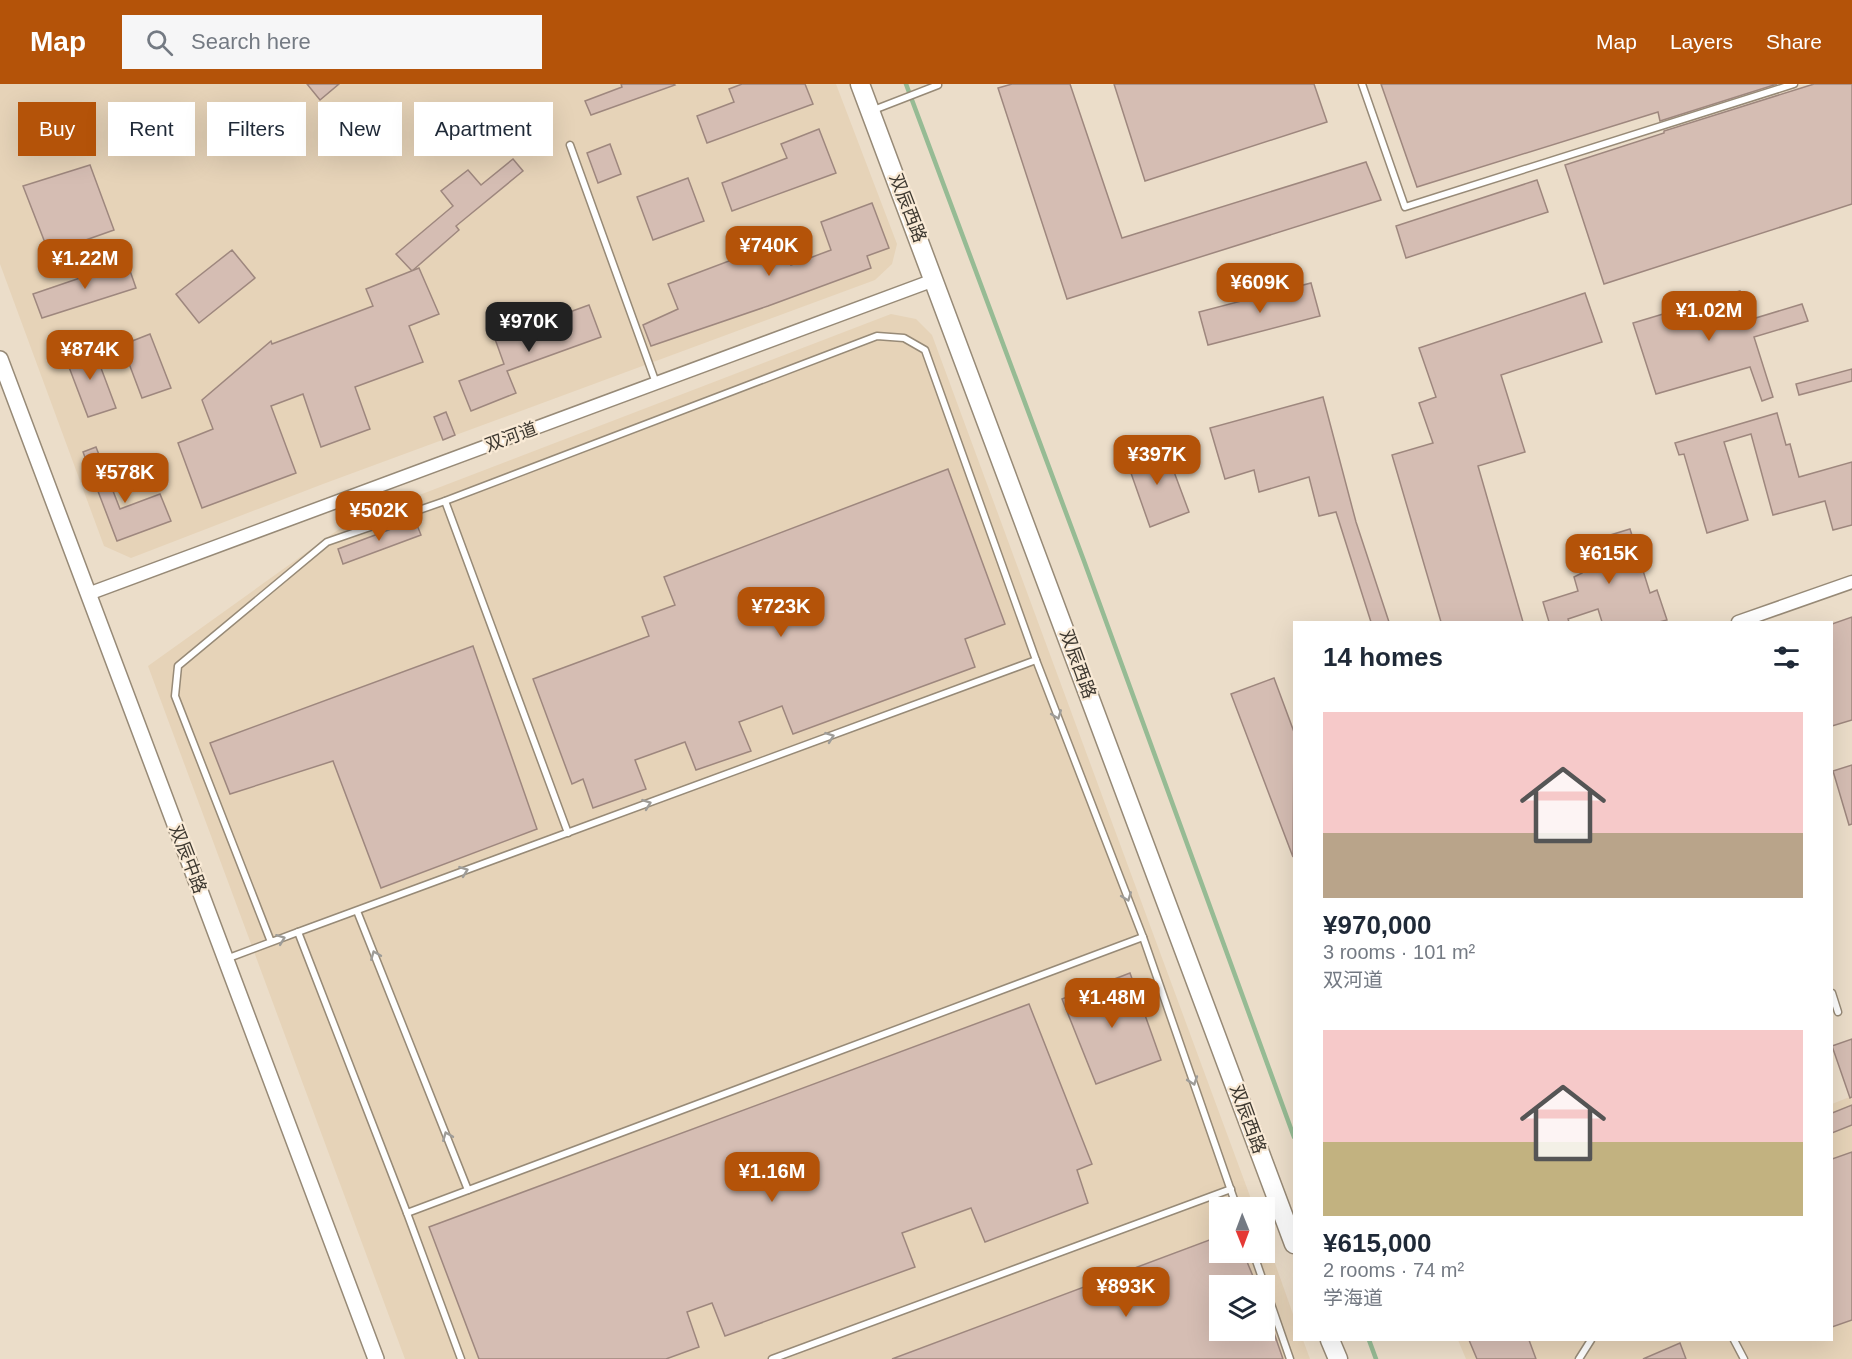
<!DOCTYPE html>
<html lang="en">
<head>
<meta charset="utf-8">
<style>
  :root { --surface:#fff; --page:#f6f6f7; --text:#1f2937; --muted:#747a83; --accent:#b45309 }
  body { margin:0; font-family:Arial,"Noto Sans SC",sans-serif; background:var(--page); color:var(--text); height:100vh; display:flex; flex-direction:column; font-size:22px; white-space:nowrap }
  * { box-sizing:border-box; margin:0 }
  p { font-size:20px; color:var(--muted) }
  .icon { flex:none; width:33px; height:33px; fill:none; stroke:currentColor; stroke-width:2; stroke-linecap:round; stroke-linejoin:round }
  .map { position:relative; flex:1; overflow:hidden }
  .drawer { position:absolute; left:1293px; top:537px; width:540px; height:720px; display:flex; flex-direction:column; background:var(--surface); border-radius:0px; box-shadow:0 6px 24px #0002 }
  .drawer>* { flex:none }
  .top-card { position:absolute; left:18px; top:18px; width:570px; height:54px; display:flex; gap:12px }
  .needle { width:39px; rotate:179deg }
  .tools { position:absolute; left:1209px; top:1113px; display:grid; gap:12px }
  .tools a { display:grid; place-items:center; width:66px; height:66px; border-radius:0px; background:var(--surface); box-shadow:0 6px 24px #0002; font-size:30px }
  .price { position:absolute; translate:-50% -51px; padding:0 14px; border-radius:12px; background:var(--accent); color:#fff; font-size:20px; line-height:39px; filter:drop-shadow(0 2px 3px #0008) }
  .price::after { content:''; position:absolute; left:50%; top:36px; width:18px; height:14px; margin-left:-9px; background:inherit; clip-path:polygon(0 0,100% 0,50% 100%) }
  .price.selected { background:#222; color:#fff }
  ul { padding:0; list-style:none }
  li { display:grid; align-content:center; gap:12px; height:318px; padding:0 30px }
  li span { display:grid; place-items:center; height:186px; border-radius:0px; color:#555 }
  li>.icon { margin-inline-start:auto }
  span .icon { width:108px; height:108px; fill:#fffc; stroke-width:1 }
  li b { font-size:26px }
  h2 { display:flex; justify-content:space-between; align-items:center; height:72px; padding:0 30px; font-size:26px }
  .pill { padding:0 21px; border-radius:0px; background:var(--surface); box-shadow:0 6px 24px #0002; font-size:21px; line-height:54px }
  .pill.selected { background:var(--accent); color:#fff }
  header { display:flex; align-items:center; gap:36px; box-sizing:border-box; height:84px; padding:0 30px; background:var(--accent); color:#fff }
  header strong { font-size:28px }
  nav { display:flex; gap:33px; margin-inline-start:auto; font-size:21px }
  .search { width:420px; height:54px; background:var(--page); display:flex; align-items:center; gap:15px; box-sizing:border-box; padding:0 21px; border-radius:0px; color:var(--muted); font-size:22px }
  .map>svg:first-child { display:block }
</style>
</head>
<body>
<header>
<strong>Map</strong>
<div class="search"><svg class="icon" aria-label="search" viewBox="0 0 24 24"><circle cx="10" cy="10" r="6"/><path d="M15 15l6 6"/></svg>Search here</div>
<nav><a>Map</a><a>Layers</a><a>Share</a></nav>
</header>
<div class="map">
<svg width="1852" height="1275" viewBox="0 0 1852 1275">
  <rect width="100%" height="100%" fill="#ebddc9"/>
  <!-- built -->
  <g fill="#e6d3b8" fill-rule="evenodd">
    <polygon points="0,0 836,0 897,160 892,180 875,196 323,400 131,474 104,462 0,180"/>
    <path d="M891,230L916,235L932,251L1254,1123L1220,1124V1168H1264L1265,1151L1294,1233V1256H1303L1310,1275H405L148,582L349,438ZM1220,1202H1264V1246H1220Z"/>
    <polygon points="1852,1012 1852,1275 1466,1275 1458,1256 1832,1256 1832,1020"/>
  </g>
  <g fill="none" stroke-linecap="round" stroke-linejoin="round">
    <!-- stream -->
    <g stroke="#96bb94" stroke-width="4.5">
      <polyline points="906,0 1084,477 1294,1053"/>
      <polyline points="1369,1256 1376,1275"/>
    </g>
  </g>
  <!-- building -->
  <g fill="#d5bdb3" stroke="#9e877e" stroke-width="1.5">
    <polygon points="307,0 339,0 320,16"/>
    <polygon points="621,0 674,0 675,1 591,31 585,17 622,3"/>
    <polygon points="742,0 805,0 813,20 707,59 697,32 734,18 729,5"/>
    <polygon points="1012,0 1070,0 1122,154 1366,78 1381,116 1067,215 998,4"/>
    <polygon points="1114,0 1314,0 1327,38 1145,97"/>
    <polygon points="1381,0 1777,0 1660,37 1658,28 1417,103"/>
    <polygon points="1814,0 1852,0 1852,120 1604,200 1565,81 1664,49 1664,47"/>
    <polygon points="819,45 836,89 732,127 722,99 787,74 781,60"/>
    <polygon points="610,60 621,90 598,99 587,69"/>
    <polygon points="513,75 523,87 456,142 459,146 412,187 396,170 453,122 441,107 468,86 481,101"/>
    <polygon points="90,81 114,146 49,169 23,102"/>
    <polygon points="688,94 704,137 653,156 637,113"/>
    <polygon points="1537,96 1548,128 1406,174 1396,142"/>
    <polygon points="872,119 889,164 867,172 871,184 768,222 651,262 643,241 678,225 668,200 782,157 791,181 831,166 821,138"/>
    <polygon points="232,166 255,194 199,239 176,210"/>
    <polygon points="127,178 136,204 42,234 33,210"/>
    <polygon points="419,184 439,230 409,242 423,278 355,303 370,345 321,363 303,310 271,322 296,389 202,424 178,359 213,345 202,316 271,257 272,260 373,222 366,205"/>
    <polygon points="1311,199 1320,232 1208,261 1199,228"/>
    <polygon points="1740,207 1749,236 1802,220 1808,237 1754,253 1773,313 1762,317 1750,283 1656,310 1633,239"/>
    <polygon points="1585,209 1602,258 1501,291 1525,368 1478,382 1523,538 1441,538 1392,371 1433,359 1419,319 1436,313 1419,264"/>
    <polygon points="589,221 601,253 507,287 516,309 471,327 459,297 504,280 495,255"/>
    <polygon points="150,250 171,304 142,314 122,261"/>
    <polygon points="92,260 116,324 88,333 64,270"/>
    <polygon points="1852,285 1852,297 1799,311 1796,300"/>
    <polygon points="1323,313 1356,438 1389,538 1371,538 1336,428 1319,432 1309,393 1259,408 1254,386 1225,395 1210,344"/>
    <polygon points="446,328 455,351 443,356 434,333"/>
    <polygon points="1777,329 1786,361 1790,360 1799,393 1852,378 1852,441 1833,446 1825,417 1773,431 1751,350 1724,358 1748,436 1707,449 1684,370 1679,371 1675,359"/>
    <polygon points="1164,361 1189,428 1150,443 1126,375"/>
    <polygon points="96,363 120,425 160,410 171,437 117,457 83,368"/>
    <polygon points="948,385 1005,540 965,555 975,583 793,650 782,622 739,638 751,667 696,686 685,658 635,676 646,705 593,724 583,695 572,700 533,595 649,552 642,533 675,521 664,493"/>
    <polygon points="415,436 421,451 343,480 338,465"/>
    <polygon points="1630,445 1650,509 1657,506 1667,536 1659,538 1602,538 1598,525 1568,535 1569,538 1549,538 1543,518 1578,507 1574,493 1582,489 1574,462"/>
    <polygon points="1852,533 1852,636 1832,642 1832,540"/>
    <polygon points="473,562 537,745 381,804 333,677 230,710 210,659"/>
    <polygon points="1274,594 1294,648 1293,773 1231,610"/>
    <polygon points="1852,681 1852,740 1849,741 1833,687"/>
    <polygon points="1130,889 1161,976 1096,1000 1062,915"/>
    <polygon points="1029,920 1092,1080 1077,1086 1088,1119 985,1158 971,1124 902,1149 915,1183 725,1252 712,1219 687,1228 699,1263 666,1275 479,1275 429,1143"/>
    <polygon points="1852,955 1852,1013 1850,1014 1832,962"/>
    <polygon points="1852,1021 1852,1041 1832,1049 1832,1029"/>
    <polygon points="1852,1068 1852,1236 1832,1243 1832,1075"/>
    <polygon points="1220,1152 1220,1168 1243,1168 1257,1202 1220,1202 1220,1246 1273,1246 1283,1275 892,1275"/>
    <polygon points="1469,1256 1529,1256 1536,1275 1477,1275"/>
    <polygon points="1680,1259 1686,1275 1643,1275"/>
  </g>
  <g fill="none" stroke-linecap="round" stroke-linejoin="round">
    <!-- service casing -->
    <g stroke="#978a77" stroke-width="9">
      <g id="service">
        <polyline points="1362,0 1405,123 1794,0"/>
        <polyline points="871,27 938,1"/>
        <polyline points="570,61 656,299"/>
        <polyline points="445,417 568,749"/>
        <polyline points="1036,576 1143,853 1237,1124"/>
        <polyline points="357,827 468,1106"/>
        <polyline points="298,848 407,1129 461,1275"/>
        <polyline points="226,875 298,848 1036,576 925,266 904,254 877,252 445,417 327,458 178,582 175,612 271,858"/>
        <polyline points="1832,909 1838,928"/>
        <polyline points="407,1129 1143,853"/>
        <polyline points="1253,1168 1290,1275"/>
        <polyline points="1734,1256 1744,1275"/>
        <polyline points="772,1275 1231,1105"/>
        <polyline points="1579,1275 1591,1256"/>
      </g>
    </g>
    <!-- minor casing -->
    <g stroke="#978a77" stroke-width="15">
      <g id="minor">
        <polyline points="88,510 934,196"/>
        <polyline points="1738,538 1852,498"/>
      </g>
    </g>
    <!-- tertiary casing -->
    <g stroke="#978a77" stroke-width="18">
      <polyline id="tertiary" points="0,275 376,1275"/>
    </g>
    <!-- secondary casing -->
    <g stroke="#978a77" stroke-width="21">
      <g id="secondary">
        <polyline points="860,0 1294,1160"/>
        <polyline points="1330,1256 1338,1275"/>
      </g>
    </g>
    <!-- service -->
    <use href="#service" stroke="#fff" stroke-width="6"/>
    <!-- minor -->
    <use href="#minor" stroke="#fff" stroke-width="12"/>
    <!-- tertiary -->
    <use href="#tertiary" stroke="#fff" stroke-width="15"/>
    <!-- secondary -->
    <use href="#secondary" stroke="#fff" stroke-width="18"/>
  </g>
  <!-- one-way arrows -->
  <defs><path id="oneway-chevron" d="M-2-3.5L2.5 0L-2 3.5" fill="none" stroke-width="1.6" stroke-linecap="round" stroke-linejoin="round" transform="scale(1.5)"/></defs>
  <g stroke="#9e9c98">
    <use href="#oneway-chevron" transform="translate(1057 631) rotate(69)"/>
    <use href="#oneway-chevron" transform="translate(830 653) rotate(-20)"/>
    <use href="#oneway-chevron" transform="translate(647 720) rotate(-20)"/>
    <use href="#oneway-chevron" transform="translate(464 787) rotate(-20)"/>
    <use href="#oneway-chevron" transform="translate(1127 813) rotate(69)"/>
    <use href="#oneway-chevron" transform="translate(281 855) rotate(-21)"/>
    <use href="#oneway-chevron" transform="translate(375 871) rotate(-112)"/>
    <use href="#oneway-chevron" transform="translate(1193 997) rotate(71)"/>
    <use href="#oneway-chevron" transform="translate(447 1052) rotate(-112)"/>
  </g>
  <g text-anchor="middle" stroke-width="4.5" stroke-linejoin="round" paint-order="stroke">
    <!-- street labels -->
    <g font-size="18" fill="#3e3931" stroke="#f9ead6">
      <text transform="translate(908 124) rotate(69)" y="6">双辰西路</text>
      <text transform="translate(511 353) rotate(-20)" y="6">双河道</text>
      <text transform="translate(1078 580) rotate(70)" y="6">双辰西路</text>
      <text transform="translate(188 775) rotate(69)" y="6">双辰中路</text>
      <text transform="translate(1248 1035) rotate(70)" y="6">双辰西路</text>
    </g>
  </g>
</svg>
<div class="tools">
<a><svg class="needle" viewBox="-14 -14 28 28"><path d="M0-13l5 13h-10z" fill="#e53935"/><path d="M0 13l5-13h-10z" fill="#747a83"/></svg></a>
<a><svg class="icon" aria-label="layers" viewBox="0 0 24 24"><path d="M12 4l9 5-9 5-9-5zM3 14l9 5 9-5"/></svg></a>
</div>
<b class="price" style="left:769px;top:193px">¥740K</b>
<b class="price" style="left:85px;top:206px">¥1.22M</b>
<b class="price" style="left:1260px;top:230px">¥609K</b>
<b class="price" style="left:1709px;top:258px">¥1.02M</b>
<b class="price selected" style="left:529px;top:269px">¥970K</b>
<b class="price" style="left:90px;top:297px">¥874K</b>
<b class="price" style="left:1157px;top:402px">¥397K</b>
<b class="price" style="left:125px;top:420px">¥578K</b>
<b class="price" style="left:379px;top:458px">¥502K</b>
<b class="price" style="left:1609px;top:501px">¥615K</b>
<b class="price" style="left:781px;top:554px">¥723K</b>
<b class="price" style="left:1112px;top:945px">¥1.48M</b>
<b class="price" style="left:772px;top:1119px">¥1.16M</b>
<b class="price" style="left:1126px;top:1234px">¥893K</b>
<div class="top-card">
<a class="pill selected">Buy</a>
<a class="pill">Rent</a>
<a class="pill">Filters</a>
<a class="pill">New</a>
<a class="pill">Apartment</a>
</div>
<section class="drawer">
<h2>14 homes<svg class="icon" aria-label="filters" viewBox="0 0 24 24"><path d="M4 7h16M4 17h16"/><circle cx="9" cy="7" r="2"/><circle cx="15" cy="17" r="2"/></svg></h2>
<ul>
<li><span style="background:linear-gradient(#f6c9c9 65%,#b9a48a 0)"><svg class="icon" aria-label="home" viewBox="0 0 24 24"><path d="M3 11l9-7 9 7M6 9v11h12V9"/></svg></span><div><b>¥970,000</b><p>3 rooms · 101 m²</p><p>双河道</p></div></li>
<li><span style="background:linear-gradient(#f6c9c9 60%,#c2b280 0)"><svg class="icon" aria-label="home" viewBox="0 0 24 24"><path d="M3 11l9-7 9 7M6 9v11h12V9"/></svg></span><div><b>¥615,000</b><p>2 rooms · 74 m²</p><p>学海道</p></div></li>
</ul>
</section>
</div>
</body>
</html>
